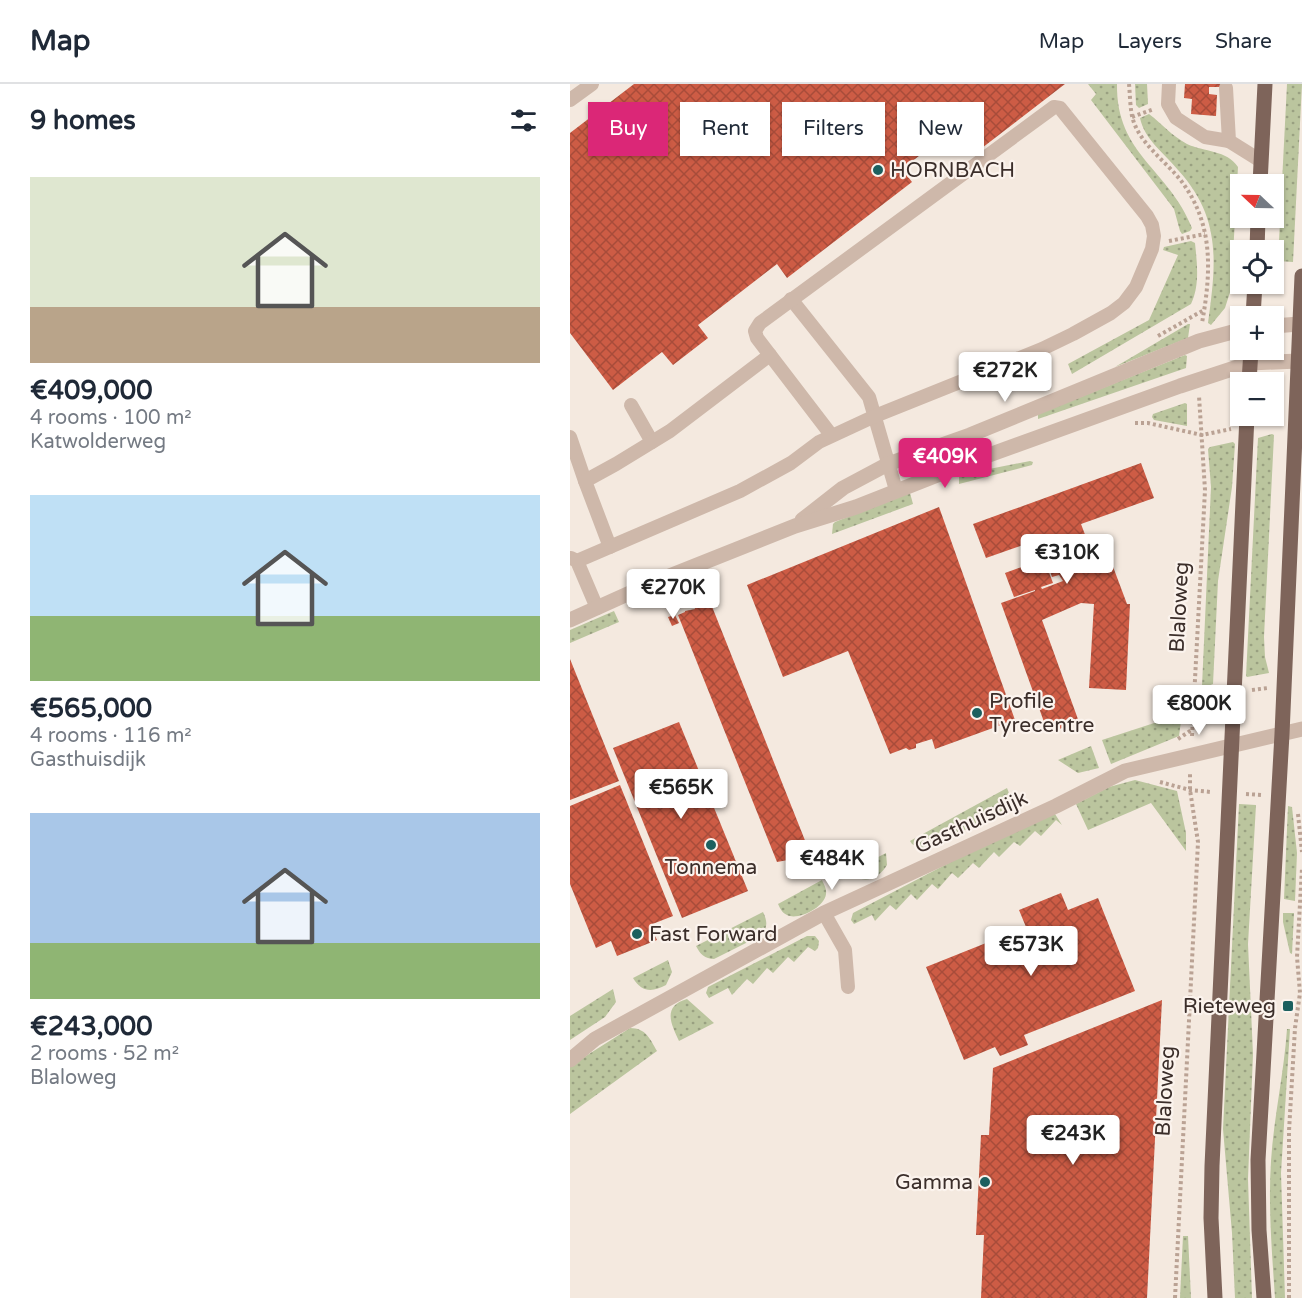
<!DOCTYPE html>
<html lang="en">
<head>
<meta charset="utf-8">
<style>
  :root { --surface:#fff; --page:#f2f2f3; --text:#1f2937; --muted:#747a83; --line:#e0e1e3; --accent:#db2777 }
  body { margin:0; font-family:"Varela Round",sans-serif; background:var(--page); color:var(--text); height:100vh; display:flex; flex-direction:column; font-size:22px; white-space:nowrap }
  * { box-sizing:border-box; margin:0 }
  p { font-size:20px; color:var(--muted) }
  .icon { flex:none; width:33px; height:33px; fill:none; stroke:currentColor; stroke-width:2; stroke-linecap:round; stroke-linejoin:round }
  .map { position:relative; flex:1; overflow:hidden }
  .side { display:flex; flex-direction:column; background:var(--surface); width:570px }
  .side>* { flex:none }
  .top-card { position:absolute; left:18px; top:18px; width:570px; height:54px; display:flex; gap:12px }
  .needle { width:39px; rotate:292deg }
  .buttons { position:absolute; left:660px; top:90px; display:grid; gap:12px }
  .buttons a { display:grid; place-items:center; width:54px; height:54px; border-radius:0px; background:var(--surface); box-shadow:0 2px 4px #0004; font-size:30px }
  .price { position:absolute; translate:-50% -51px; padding:0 14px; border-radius:6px; background:#fff; color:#222; font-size:20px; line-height:39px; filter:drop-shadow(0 2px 3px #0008) }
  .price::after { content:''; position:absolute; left:50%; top:36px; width:18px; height:14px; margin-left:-9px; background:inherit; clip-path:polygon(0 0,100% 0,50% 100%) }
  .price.current { background:var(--accent); color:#fff }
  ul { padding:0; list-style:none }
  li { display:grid; align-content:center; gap:12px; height:318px; padding:0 30px }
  li span { display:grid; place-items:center; height:186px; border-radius:0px; color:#555 }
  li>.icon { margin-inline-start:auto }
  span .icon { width:108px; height:108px; fill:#fffc; stroke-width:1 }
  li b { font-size:26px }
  h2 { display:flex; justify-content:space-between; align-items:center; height:72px; padding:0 30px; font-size:26px }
  .tag { padding:0 21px; border-radius:0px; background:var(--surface); box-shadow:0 2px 4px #0004; font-size:21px; line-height:54px }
  .tag.current { background:var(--accent); color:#fff }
  header { display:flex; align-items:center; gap:36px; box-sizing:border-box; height:84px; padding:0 30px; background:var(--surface); border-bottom:2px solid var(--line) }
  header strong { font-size:28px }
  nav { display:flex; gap:33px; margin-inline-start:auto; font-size:21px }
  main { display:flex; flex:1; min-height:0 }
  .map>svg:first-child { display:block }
</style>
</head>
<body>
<header>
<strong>Map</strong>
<nav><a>Map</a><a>Layers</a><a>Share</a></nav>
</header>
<main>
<section class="side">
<h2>9 homes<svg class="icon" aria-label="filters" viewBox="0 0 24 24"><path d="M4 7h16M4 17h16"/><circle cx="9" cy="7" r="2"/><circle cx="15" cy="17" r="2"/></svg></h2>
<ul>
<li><span style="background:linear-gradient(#dfe7d0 70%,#b9a48a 0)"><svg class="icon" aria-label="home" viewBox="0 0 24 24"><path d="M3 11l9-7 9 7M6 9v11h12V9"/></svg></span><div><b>€409,000</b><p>4 rooms · 100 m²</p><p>Katwolderweg</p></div></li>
<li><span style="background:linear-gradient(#bfe0f5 65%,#8fb573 0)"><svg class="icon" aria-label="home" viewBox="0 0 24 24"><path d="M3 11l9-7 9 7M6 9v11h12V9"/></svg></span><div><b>€565,000</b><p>4 rooms · 116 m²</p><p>Gasthuisdijk</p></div></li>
<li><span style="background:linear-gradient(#a9c7e8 70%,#8fb573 0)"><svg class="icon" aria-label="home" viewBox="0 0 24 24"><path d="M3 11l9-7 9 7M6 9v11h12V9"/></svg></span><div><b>€243,000</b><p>2 rooms · 52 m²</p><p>Blaloweg</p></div></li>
</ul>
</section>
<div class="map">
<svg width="732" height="1214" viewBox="0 0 732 1214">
  <defs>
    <pattern id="grass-dots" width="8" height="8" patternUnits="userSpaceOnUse" patternTransform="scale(1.5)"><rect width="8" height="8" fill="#bbc59e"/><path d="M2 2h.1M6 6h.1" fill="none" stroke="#99a081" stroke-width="1.8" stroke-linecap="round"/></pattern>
    <pattern id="building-cross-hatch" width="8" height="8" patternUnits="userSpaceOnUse" patternTransform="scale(1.5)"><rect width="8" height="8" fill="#cd5c45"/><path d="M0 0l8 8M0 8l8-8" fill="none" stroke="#a84c3a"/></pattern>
  </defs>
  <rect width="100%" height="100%" fill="#f4e9df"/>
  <!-- grass -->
  <g fill="url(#grass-dots)">
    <path d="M518,0H547C546,71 599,85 622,144L620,147L612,150L610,147L604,125L521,16L526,10Z"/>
    <polygon points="565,0 577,0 578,20 569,24 566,21"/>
    <polygon points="717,0 732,0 723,178 708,177"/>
    <path d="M579,30C592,40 602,52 617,60C634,68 657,66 668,83L661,205L655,224L641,241L638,239C646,180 652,134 608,86C595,70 574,55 570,34Z"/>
    <path d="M621,157L625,159C627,179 630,201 621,220L502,290L498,280L579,236L608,171L593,166L594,163Z"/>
    <polygon points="618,240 620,240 618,254 545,283"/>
    <polygon points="615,271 617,272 616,284 468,335 468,330"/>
    <polygon points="615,319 617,320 617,342 584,336 582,333 583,330"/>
    <polygon points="702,350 704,351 694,553 695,573 699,589 677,593 676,592 688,354"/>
    <polygon points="663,358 665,360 662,403 648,497 643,600 633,604 632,602 641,403 638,365 640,363"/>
    <polygon points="460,377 463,378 462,381 389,400 389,393 394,390"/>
    <polygon points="337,409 340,409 343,420 262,450 263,440 265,438"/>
    <polygon points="123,496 130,499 133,504 94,520 91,509"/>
    <polygon points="44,527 49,538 0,559 0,546"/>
    <polygon points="612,630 609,652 541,680 532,656"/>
    <polygon points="521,662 529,684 508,689 488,676"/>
    <polygon points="565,696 607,707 616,749 616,767 581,719 518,746 506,720 539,703"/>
    <path d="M437,704C441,713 441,720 433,727L359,764L351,765L342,760L340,757Z"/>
    <polygon points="669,720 686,721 678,860 683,970 678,1095 682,1214 665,1214 662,1149 653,1045"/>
    <polygon points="718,722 722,723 727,769 725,817 714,815"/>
    <polygon points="478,727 485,730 492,741 486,736 471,752 465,747 450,762 444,758 429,773 424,768 409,784 403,779 388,794 382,789 368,805 362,800 347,816 341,810 326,826 320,821 305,837 302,831 284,840 281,836 283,829"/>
    <path d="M316,769L317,781C309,795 291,802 281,787Z"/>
    <path d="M252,796C254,801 257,805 256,810C255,823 228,837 217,831C212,829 210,824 208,820Z"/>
    <path d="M193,828C198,838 198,846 188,853L144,875C135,875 130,870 126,862Z"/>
    <polygon points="713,829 724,829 722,870 720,869 713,838"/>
    <polygon points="237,852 245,852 249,857 248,864 245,867 238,863 224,878 218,873 203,889 197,884 183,900 177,895 162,911 158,904 139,914 136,909 138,903"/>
    <path d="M98,876L102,888L96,901C83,908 72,909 63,894Z"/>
    <polygon points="43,905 46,918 35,933 0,956 0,932"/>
    <path d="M117,915L144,939L109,957C101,940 92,922 117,915Z"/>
    <path d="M60,944C76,944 80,955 87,967L0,1030V982Z"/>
    <path d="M717,945H720L711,1089L715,1214H705C702,1169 698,1122 701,1077C704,1032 714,989 717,945Z"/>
    <polygon points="613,1152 618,1152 621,1214 610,1214"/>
  </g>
  <!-- building -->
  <g fill="url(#building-cross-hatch)">
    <polygon points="64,0 495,0 408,67 388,42 332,85 342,98 217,194 207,180 128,241 138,254 103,281 92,268 43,306 0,249 0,49"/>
    <polygon points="615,0 658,0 658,3 639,3 639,10 647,11 646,32 621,30 622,15 614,14"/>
    <polygon points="571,379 584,414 511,440 528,485 542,480 557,520 560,520 556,606 519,604 524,520 511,519 472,536 509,638 478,649 431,519 465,507 465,506 444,513 435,489 474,475 483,499 471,503 472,505 493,497 489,491 482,493 472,463 488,457 485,450 416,474 403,440"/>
    <polygon points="369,423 445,636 365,665 362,655 346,660 346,664 339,666 336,664 320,670 278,567 213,593 177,501"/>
    <polygon points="139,515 240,769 224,776 223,772 217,774 218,776 207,778 108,531 115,528 115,527 125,525 124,521"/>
    <polygon points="105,531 109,539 102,542 98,533"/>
    <polygon points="0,575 49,697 0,716"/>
    <polygon points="109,638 178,807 112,834 43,664"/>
    <polygon points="50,701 103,832 80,841 87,856 47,872 41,857 26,864 0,800 0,722"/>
    <polygon points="491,809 498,826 528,814 565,907 454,951 458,961 430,972 425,963 394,976 356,883 456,843 449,826"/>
    <polygon points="592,916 577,1214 411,1214 414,1151 406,1151 411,1051 419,1051 423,984"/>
  </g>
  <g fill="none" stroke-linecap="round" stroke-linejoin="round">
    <!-- path -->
    <g stroke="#baa294" stroke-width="4" stroke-dasharray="3 3" stroke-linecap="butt">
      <path d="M559,0C560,10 560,22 562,32C568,59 596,77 612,98C644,141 641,189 632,239"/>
      <polyline points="562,33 584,25"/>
      <polyline points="599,157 635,150"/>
      <polyline points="588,252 634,226"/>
      <polyline points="565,339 578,339 632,351 661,345"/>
      <polyline points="682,606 698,604"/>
      <polyline points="625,617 648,612"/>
      <polyline points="622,652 635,406 629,312"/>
      <polyline points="608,655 623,645"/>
      <polyline points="590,698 620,706 641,708"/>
      <polyline points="676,710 692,711"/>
      <polyline points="728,730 732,768"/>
      <polyline points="605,1214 628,758 620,706 620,690"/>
      <polyline points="719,1214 719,1047 725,944 730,909 727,873 732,784"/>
    </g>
    <!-- lane -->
    <g stroke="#ceb8aa" stroke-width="14">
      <polyline points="599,0 598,20 606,34 635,53 659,57"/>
      <polyline points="656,4 659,57 691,77"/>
      <polyline points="0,16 22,0"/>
      <polyline points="221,215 299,313 326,406"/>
      <polyline points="61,321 82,358"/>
      <polyline points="0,353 15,397"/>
      <polyline points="40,463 15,397 46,380 100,347 200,271"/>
      <polyline points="1,474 7,477 27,524"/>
      <polyline points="7,477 170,407 221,379 249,358 305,332 472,265 503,250 541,229 554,219 566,203 582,165 584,152 582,141 577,132 490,24 484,23 190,239 185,247 187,254 262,352"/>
      <polyline points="254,829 275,866 278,903"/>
    </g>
    <!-- street -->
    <g stroke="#ceb8aa" stroke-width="15">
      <polyline points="704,242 729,240"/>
      <polyline points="232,436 273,404 318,380 400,351 629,257 670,246"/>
      <polyline points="0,536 82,499 225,442 286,423 408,375 610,302 680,279 728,277"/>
      <polyline points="0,976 25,955 254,829 486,722 555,687 732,645"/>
    </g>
    <!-- primary -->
    <g stroke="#7e645a" stroke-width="15">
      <polyline points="690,100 695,0"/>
      <polyline points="687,166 688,134"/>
      <polyline points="683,232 685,200"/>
      <polyline points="679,298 681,266"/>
      <polyline points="645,1214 641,1134 642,1082 677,332"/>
      <polyline points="694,1214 689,1146 688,1076 712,650 732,192"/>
    </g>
  </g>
  <!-- markers -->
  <g fill="#1c605f" stroke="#fbf3ed" stroke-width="2">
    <circle cx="308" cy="86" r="6"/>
    <circle cx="407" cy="629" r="6"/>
    <circle cx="141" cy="761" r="6"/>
    <circle cx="67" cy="850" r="6"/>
    <rect x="712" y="916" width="12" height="12" rx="3"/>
    <circle cx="415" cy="1098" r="6"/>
  </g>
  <g text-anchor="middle" stroke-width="4.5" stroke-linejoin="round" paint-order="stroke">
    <!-- poi labels -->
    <g font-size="21" fill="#3b2e2a" stroke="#fbf3ed" text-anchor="start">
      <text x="320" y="93">HORNBACH</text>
      <text x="419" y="624">Profile<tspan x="419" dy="24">Tyrecentre</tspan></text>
      <text x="141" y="790" text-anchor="middle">Tonnema</text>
      <text x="79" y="857">Fast Forward</text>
      <text x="706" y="929" text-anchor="end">Rieteweg</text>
      <text x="403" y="1105" text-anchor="end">Gamma</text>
    </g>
    <!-- street labels -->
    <g font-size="21" fill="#3b2e2a" stroke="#fbf3ed">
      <text transform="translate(609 523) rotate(-87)" y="7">Blaloweg</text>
      <text transform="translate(401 738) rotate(-25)" y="7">Gasthuisdijk</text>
      <text transform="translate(595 1007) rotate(-87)" y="7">Blaloweg</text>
    </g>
  </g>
</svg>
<div class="buttons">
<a><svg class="needle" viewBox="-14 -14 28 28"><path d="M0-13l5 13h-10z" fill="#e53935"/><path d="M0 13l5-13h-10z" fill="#747a83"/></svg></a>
<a><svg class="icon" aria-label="locate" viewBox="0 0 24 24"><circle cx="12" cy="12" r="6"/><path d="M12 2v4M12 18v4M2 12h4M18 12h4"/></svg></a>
<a>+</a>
<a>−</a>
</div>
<b class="price" style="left:435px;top:319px">€272K</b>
<b class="price current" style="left:375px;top:405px">€409K</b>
<b class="price" style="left:497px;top:501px">€310K</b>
<b class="price" style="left:103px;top:536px">€270K</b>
<b class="price" style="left:629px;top:652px">€800K</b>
<b class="price" style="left:111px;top:736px">€565K</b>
<b class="price" style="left:262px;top:807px">€484K</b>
<b class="price" style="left:461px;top:893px">€573K</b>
<b class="price" style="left:503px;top:1082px">€243K</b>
<div class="top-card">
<a class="tag current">Buy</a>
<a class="tag">Rent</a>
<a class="tag">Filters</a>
<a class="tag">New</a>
</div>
</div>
</main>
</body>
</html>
